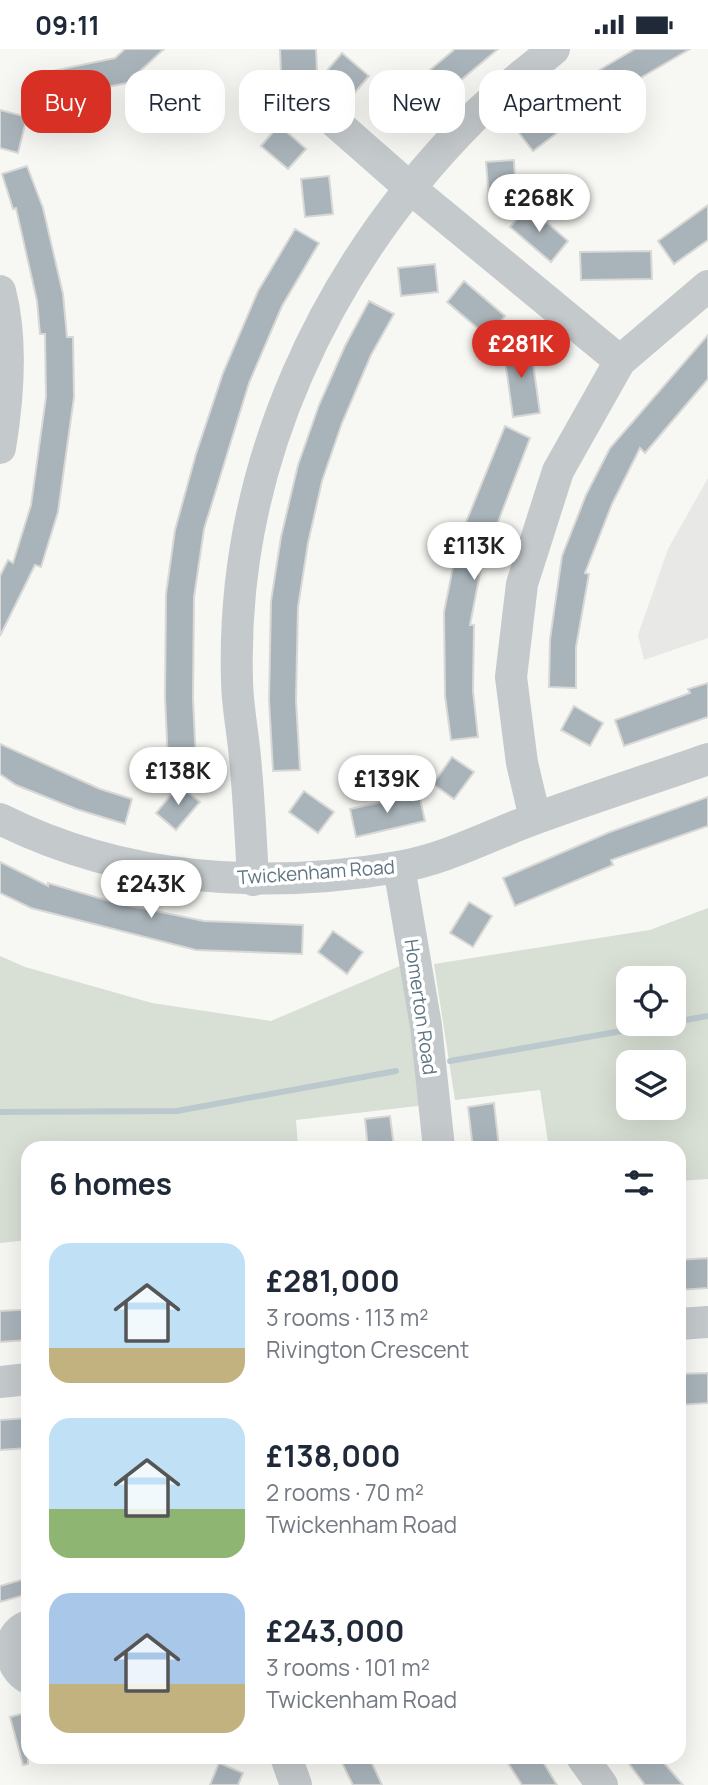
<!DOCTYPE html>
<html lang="en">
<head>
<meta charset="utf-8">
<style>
  :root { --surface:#fff; --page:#f6f6f7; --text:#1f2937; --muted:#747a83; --accent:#d93025 }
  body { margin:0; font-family:Manrope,sans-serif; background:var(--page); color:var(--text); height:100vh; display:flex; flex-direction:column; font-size:26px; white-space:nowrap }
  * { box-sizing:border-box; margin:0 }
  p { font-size:23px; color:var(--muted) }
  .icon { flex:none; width:38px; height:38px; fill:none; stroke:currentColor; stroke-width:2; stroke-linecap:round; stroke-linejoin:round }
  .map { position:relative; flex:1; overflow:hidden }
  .sheet { position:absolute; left:21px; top:1092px; width:665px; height:623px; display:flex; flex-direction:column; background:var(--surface); border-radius:21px; box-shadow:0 7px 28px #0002 }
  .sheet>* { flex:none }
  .guide { position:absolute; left:21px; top:21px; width:667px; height:63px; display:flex; gap:14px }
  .fabs { position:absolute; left:616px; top:917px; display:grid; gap:14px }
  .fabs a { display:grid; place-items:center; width:70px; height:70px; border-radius:14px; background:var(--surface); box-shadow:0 7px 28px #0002; font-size:35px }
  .price { position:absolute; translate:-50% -60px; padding:0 16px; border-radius:24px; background:#fff; color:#222; font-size:23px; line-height:46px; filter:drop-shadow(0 2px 4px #0008) }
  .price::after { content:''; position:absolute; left:50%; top:42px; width:21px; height:16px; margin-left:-10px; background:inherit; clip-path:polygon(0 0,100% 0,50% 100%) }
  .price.active { background:var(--accent); color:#fff }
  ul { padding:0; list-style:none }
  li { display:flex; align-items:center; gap:21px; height:175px; padding:0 28px }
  li span { display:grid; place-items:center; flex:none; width:196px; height:140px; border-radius:21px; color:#555 }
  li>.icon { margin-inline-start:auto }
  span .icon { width:84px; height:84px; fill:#fffc; stroke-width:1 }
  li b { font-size:30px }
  h2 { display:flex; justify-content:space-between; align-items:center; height:84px; padding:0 28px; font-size:30px }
  .tag { padding:0 24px; border-radius:21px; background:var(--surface); box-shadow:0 7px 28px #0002; font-size:24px; line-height:63px }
  .tag.active { background:var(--accent); color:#fff }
  .status { display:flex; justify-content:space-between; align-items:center; height:49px; padding:0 35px; background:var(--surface); direction:ltr }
  .status svg { height:19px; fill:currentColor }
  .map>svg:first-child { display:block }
</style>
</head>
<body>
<div class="status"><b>09:11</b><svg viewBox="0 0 49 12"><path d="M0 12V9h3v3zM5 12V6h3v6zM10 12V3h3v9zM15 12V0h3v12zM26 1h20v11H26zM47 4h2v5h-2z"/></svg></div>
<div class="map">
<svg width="708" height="1736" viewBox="0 0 708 1736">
  <rect width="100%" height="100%" fill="#f7f7f3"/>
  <!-- built -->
  <polygon fill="#e8e8e7" points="708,429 708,589 644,611 638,586 668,500"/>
  <!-- green -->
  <g fill="#d8dfd4" fill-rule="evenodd">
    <path d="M708,859V1130L679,1132V1099H549L540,1041L455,1051L434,915L650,881ZM628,929H674V975H628ZM628,1013H674V1059H628Z"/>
    <polygon points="0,907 25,918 152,954 271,972 402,916 426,1056 296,1071 298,1099 28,1099 28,1191 0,1194"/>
  </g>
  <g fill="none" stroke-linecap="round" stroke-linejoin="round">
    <!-- stream -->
    <g stroke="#bbc9ce" stroke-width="6">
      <polyline points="674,973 708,967"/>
      <polyline points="450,1012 662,975"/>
      <polyline points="0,1063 177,1062 396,1022"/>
    </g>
  </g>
  <!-- building -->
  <g fill="#a9b4ba" stroke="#d8d8d6" stroke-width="2">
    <polygon points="125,0 164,0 127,34 43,51 38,25 115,9"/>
    <polygon points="280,0 316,0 317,23 281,24"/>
    <polygon points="455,0 498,0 442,47 424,26"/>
    <polygon points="635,0 690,0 594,56 533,102 516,80 574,36"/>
    <polygon points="342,4 369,27 351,48 324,25"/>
    <polygon points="274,35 276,71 248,73 246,37"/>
    <polygon points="380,39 418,39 418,67 381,67"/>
    <polygon points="0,61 27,68 18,104 0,99"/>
    <polygon points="279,76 306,100 288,120 261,97"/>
    <polygon points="514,111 516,149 489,150 486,113"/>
    <polygon points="27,117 43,159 63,245 67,288 73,288 74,348 58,463 41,518 35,516 0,587 0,527 8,511 13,514 31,456 46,348 45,285 40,285 37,252 16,159 13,160 2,125"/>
    <polygon points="329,127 333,165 305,168 301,130"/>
    <polygon points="708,156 708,191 674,215 658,192"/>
    <polygon points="528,157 568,192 551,213 510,178"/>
    <polygon points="295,180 319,194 282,257 249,334 204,480 194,548 193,650 196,712 168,713 165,649 166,545 175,481 196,405 223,324 258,242"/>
    <polygon points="651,202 652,230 581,231 580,203"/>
    <polygon points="435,215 438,243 401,247 398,219"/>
    <polygon points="464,232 505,267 488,288 447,253"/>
    <polygon points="369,252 394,265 371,306 342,374 322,432 308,494 298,558 296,651 300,721 273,722 269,651 271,552 281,488 298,416 319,356 345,297"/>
    <polygon points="708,286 708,330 645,404 640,399 612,455 585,524 589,525 576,598 576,639 549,638 550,590 562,507 586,446 610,399"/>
    <polygon points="530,293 540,364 513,368 503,297"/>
    <polygon points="505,377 530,389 490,494 486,493 470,576 474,576 473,642 478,688 451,691 445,647 444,563 458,493"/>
    <polygon points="708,634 708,668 624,697 615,671 690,644 688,640"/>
    <polygon points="574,657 603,674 590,697 561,681"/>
    <polygon points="0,695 100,740 132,750 125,775 76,760 16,736 0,725"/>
    <polygon points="452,708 474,723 454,750 433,735"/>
    <polygon points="179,736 200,753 176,781 156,764"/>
    <polygon points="304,742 334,763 318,784 289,763"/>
    <polygon points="419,745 425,772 356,788 350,760"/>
    <polygon points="708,748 708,777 611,811 613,816 515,857 503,829 610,783"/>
    <polygon points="0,813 48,837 48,834 116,854 204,872 303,876 302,905 196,901 31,859 0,844"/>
    <polygon points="469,853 492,867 473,898 450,884"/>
    <polygon points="333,882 363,903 347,925 318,903"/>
    <polygon points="494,1054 499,1099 473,1099 468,1058"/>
    <polygon points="390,1067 394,1099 368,1099 365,1070"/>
    <polygon points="708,1209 708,1239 679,1241 679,1211"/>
    <polygon points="18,1261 28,1261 28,1291 0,1293 0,1262"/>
    <polygon points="708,1324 708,1354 679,1356 679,1325"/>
    <polygon points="28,1369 28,1399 0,1401 0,1371"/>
    <polygon points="28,1529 28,1545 0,1553 0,1537"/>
    <polygon points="28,1663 28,1715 23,1716 10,1668"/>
    <polygon points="339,1708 369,1708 382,1736 353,1736"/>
    <polygon points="504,1708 540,1708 557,1736 522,1736"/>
    <polygon points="624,1708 659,1708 683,1736 645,1736"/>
    <polygon points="219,1714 243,1724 238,1736 210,1736"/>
  </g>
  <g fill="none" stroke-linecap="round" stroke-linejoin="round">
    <!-- minor -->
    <g stroke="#c4c9cc" stroke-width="32">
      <polyline points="311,52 410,139 620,312"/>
      <path d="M0,242C13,292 8,350 0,399"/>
      <polyline points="535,769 522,714 511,628 522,535 558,422 620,312 708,237"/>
      <path d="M0,770C124,832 263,841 398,818C447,810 492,785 537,769C594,748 651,730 708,710"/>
      <polyline points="399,818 426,977 439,1099"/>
      <path d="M253,831C251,791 249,750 245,709C243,683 237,656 237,630C231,417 325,218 473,69C498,44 527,23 554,0"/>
      <polyline points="679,1275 708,1273"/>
      <polyline points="0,1333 28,1330"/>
      <path d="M28,1577C4,1586 8,1618 28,1629"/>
      <polyline points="286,1708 296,1736"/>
      <polyline points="582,1708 602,1736"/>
    </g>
  </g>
  <g text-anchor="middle" stroke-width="7" stroke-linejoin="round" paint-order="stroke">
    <!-- street labels -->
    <g font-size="19" fill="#5f7582" stroke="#fff">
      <text transform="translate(316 823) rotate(-4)" y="7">Twickenham Road</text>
      <text transform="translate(421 958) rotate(82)" y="7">Homerton Road</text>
    </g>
  </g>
</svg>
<div class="fabs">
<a><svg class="icon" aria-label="locate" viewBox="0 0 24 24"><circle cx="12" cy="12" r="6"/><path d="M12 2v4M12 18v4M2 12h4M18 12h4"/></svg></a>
<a><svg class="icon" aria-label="layers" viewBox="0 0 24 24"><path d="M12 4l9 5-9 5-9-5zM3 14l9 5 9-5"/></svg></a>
</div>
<b class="price" style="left:539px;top:185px">£268K</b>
<b class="price active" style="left:521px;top:331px">£281K</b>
<b class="price" style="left:474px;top:533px">£113K</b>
<b class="price" style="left:178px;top:758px">£138K</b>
<b class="price" style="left:387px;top:766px">£139K</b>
<b class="price" style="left:151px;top:871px">£243K</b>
<div class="guide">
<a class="tag active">Buy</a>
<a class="tag">Rent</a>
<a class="tag">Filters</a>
<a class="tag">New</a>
<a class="tag">Apartment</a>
</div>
<section class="sheet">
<h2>6 homes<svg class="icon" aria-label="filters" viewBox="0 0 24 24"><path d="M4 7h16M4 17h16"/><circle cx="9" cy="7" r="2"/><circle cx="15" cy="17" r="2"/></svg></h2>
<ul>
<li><span style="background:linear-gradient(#bfe0f5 75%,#c2b280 0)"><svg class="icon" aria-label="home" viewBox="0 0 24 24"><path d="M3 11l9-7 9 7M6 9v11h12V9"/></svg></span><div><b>£281,000</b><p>3 rooms · 113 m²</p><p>Rivington Crescent</p></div></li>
<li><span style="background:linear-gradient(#bfe0f5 65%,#8fb573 0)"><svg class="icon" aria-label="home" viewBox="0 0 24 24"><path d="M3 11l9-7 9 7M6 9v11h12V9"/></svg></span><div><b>£138,000</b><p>2 rooms · 70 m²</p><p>Twickenham Road</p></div></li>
<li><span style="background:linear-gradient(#a9c7e8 65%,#c2b280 0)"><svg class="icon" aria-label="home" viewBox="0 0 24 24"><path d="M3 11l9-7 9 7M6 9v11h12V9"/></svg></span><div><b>£243,000</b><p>3 rooms · 101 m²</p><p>Twickenham Road</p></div></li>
</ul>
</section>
</div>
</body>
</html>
